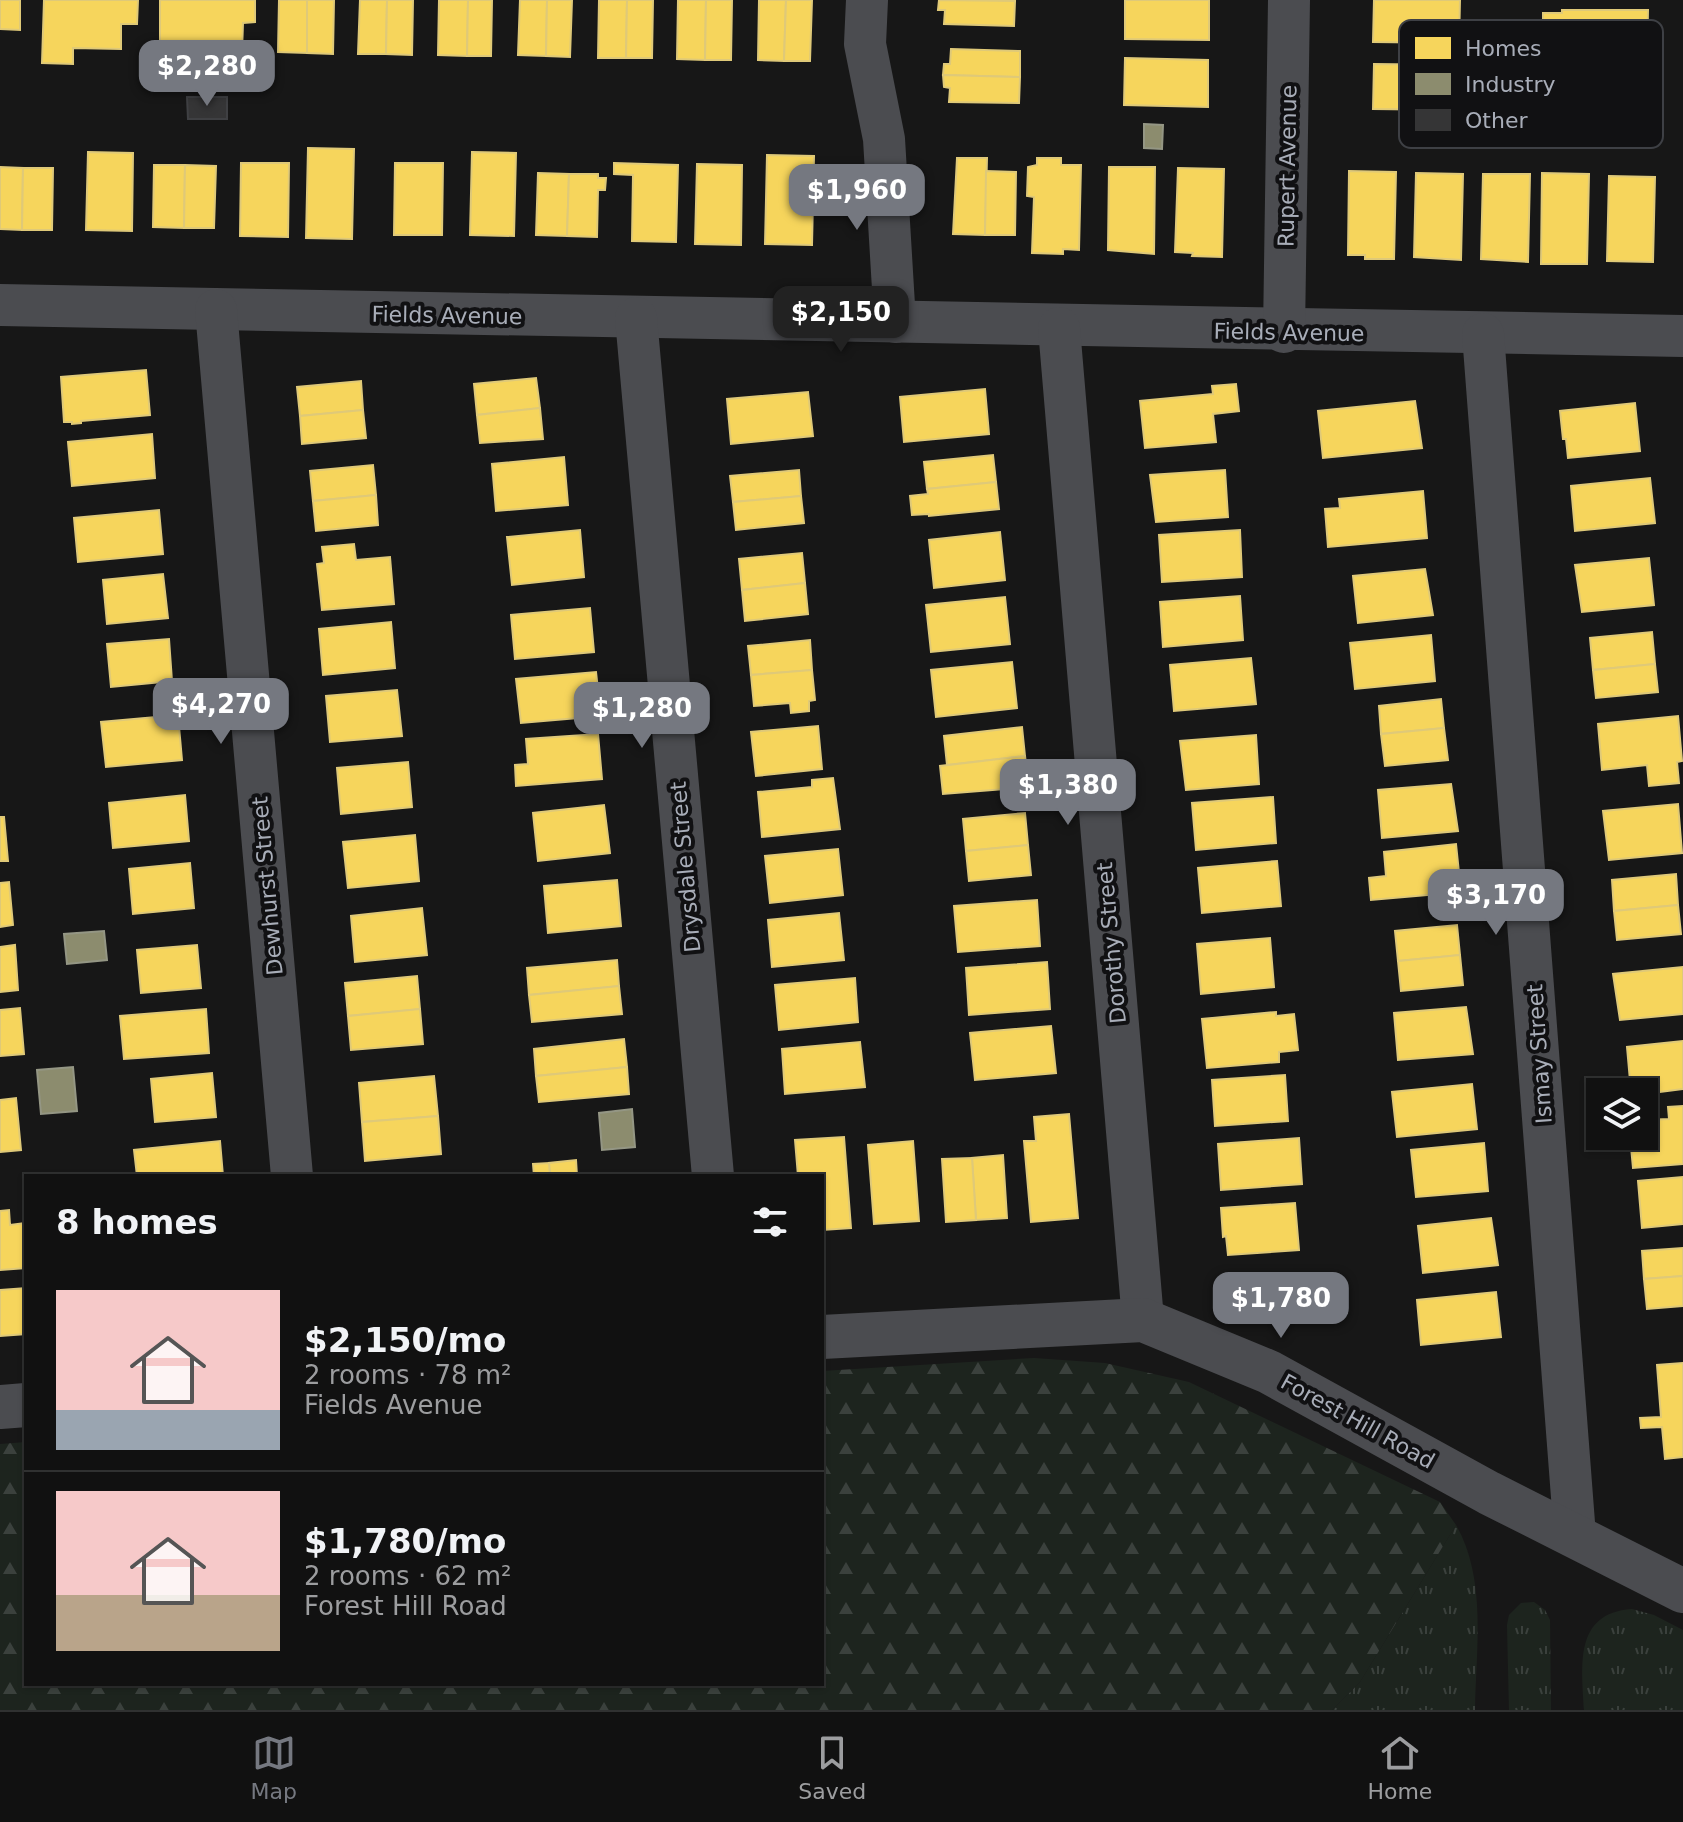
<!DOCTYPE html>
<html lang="en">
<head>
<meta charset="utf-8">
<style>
  :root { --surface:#111; --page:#1a1a1a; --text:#f1f3f6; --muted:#9c9d9f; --line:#303131; --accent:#757880 }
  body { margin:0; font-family:"DejaVu Sans",sans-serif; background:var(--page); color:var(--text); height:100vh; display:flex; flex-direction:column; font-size:30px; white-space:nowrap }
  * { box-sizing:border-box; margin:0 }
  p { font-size:26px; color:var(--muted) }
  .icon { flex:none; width:44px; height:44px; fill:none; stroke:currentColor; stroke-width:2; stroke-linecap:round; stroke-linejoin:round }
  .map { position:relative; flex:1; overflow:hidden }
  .side { position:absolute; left:24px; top:1174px; width:800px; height:512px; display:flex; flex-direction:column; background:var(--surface); border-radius:0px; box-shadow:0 2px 6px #0004,0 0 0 2px var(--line) }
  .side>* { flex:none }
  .buttons { position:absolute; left:1586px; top:1078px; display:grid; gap:16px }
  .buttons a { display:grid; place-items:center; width:72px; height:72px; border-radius:0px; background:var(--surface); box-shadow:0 2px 6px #0004,0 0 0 2px var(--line); font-size:40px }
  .price { position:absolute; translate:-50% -68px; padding:0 18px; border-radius:16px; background:var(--accent); color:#fff; font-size:26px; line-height:52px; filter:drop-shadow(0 2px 4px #0008) }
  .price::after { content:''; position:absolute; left:50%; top:48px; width:24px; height:18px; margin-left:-12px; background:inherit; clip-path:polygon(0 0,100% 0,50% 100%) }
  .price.on { background:#222; color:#fff }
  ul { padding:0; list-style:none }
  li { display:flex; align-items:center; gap:24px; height:200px; padding:0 32px }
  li+li { border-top:2px solid var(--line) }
  li span { display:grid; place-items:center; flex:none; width:224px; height:160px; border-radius:0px; color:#555 }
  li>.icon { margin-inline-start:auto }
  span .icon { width:96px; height:96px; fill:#fffc; stroke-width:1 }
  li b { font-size:34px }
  h2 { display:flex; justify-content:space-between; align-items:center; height:96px; padding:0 32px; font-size:34px }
  .menu { display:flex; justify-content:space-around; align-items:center; height:112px; border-top:2px solid var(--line); background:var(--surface); font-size:22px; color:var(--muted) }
  .menu a { display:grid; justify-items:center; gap:4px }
  .menu .on { color:var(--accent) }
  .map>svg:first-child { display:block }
</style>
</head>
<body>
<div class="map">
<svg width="1683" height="1710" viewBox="0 0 1683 1710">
  <defs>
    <pattern id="grass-tufts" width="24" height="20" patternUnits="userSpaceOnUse" patternTransform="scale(2)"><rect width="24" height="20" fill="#1d241e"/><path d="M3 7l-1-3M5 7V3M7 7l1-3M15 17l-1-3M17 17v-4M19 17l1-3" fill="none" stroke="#3b413d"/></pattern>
    <pattern id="forest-firs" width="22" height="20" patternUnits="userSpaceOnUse" patternTransform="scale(2)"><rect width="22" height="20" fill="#1d241e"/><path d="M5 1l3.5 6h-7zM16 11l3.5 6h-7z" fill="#3b413d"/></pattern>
  </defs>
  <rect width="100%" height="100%" fill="#171717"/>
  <!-- grass -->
  <g fill="url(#grass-tufts)">
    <path d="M1456,1525C1487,1579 1476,1650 1475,1710H1332L1360,1682Z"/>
    <polygon points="1534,1602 1545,1610 1550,1620 1551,1710 1509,1710 1507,1625 1509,1615 1521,1603"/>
    <path d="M1632,1609L1654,1615L1683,1630V1710H1584C1582,1667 1573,1613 1632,1609Z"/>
  </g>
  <!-- forest -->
  <polygon fill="url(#forest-firs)" points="1034,1358 1105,1363 1189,1382 1440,1502 1456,1525 1360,1682 1332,1710 0,1710 0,1444 26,1442 26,1684 822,1684 822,1371"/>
  <!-- homes -->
  <g fill="#f6d55c" stroke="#dfc978" stroke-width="2">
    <polygon points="0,0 20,0 20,30 0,29"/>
    <polygon points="44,0 138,0 137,24 121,24 121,49 73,48 73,64 42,63"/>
    <polygon points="160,0 255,0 255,22 243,23 242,52 160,50"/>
    <polygon points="279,0 307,0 307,53 278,52"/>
    <polygon points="307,0 334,0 333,54 307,53"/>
    <polygon points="360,0 387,0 386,54 358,54"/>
    <polygon points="387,0 413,0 412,55 386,54"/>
    <polygon points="439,0 468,0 467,56 438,55"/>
    <polygon points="468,0 492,0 491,56 467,56"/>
    <polygon points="520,0 547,0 546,56 518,55"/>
    <polygon points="547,0 572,0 570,57 546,56"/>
    <polygon points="599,0 627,0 626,58 598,58"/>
    <polygon points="627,0 653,0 652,58 626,58"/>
    <polygon points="678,0 706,0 705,60 677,59"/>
    <polygon points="706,0 732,0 731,60 705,60"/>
    <polygon points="759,0 786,0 784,61 758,60"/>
    <polygon points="786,0 812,0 810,61 784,61"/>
    <polygon points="939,0 1015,1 1014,26 944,24 945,10 938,10"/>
    <polygon points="1125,0 1209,0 1209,40 1125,39"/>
    <polygon points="1374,0 1460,0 1459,43 1373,42"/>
    <polygon points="1562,10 1648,10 1647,57 1561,57 1562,39 1543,39 1543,13 1562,13"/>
    <polygon points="951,49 1020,51 1020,77 943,75 944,64 950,64"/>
    <polygon points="1125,58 1208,60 1208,107 1124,105"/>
    <polygon points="1374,64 1459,65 1458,110 1373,109"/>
    <polygon points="943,75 1020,77 1019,103 949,102 950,88 944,87"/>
    <polygon points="308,148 354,149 352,239 306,238"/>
    <polygon points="88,152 133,153 132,231 86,230"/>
    <polygon points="472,152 516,153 514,236 470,235"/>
    <polygon points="767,155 814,156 812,245 765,244"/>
    <polygon points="957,158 987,158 985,235 953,234"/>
    <polygon points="1037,158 1061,158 1061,165 1081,165 1079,250 1063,249 1063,254 1032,253 1034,197 1027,196 1028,167 1037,165"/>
    <polygon points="241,163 289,163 288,237 240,236"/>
    <polygon points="395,163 443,163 442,235 394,235"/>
    <polygon points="614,163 678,165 676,242 632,241 633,175 614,174"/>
    <polygon points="697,164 742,165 741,245 695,244"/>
    <polygon points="154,165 185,165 184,228 153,227"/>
    <polygon points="185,165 216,166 214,228 184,228"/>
    <polygon points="0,167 23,168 22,230 0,229"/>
    <polygon points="1109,167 1155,167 1154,254 1108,250"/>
    <polygon points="23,168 53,168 52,230 22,230"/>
    <polygon points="1178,168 1224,169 1222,257 1192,256 1193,253 1175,252"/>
    <polygon points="986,171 1016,172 1015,235 985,235"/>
    <polygon points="1349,171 1396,172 1394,259 1365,259 1365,255 1348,255"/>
    <polygon points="538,173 569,174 567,236 536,235"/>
    <polygon points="1416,173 1463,174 1461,260 1414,257"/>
    <polygon points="1542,173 1589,174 1587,264 1541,264"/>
    <polygon points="569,174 598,174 598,178 606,178 605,190 598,190 597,237 567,236"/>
    <polygon points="1483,174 1530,174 1528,262 1481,259"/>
    <polygon points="1609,176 1655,177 1653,262 1607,261"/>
    <polygon points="146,370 150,415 81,421 81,423 72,424 72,422 64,422 61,377"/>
    <polygon points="536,378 540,408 477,415 474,384"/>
    <polygon points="361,381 363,410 300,416 297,387"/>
    <polygon points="1236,384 1239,411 1213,414 1216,442 1145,448 1140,401 1213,394 1212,386"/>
    <polygon points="985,389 989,434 904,442 900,397"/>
    <polygon points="808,392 813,436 731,444 727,399"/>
    <polygon points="1415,401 1422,448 1323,458 1318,411"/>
    <polygon points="1635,403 1640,451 1568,458 1566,439 1563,439 1560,411"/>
    <polygon points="540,408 543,439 480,443 477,415"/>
    <polygon points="363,410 366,438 302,444 300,416"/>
    <polygon points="152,434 155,478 72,486 68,442"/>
    <polygon points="993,455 996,482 927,489 924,462"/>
    <polygon points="564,457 568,505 496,511 492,464"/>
    <polygon points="373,465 376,495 313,501 310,471"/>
    <polygon points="799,470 801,496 733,502 730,476"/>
    <polygon points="1225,470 1228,517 1156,522 1150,475"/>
    <polygon points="1650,478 1655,523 1575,531 1571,486"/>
    <polygon points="996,482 999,509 929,516 929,514 912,515 910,496 928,494 927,489"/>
    <polygon points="1423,491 1427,538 1328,547 1325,509 1340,508 1339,499"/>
    <polygon points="376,495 378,525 316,531 313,501"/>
    <polygon points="801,496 804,523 736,530 733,502"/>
    <polygon points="159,510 163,554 78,562 74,518"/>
    <polygon points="580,530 584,577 512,585 507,537"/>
    <polygon points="1240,530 1242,577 1162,582 1159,535"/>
    <polygon points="1000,532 1005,580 934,588 929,540"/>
    <polygon points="354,544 356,560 390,557 394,604 322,610 317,564 324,563 322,547"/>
    <polygon points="802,553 805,583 742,590 739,559"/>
    <polygon points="1649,558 1654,605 1582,612 1575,565"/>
    <polygon points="1425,569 1433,615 1358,623 1353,576"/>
    <polygon points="163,574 168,618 107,624 103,580"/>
    <polygon points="805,583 808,614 745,621 742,590"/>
    <polygon points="1240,596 1243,640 1163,647 1160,602"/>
    <polygon points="1005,597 1010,644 931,652 926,605"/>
    <polygon points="590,608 594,652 515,659 511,615"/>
    <polygon points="391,622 395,668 323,675 319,629"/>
    <polygon points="1652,632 1655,664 1593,670 1590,638"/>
    <polygon points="1431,635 1435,681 1355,689 1350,643"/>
    <polygon points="169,639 172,681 111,687 107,644"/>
    <polygon points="810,640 812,670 751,675 748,646"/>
    <polygon points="1251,658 1256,704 1174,711 1170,665"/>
    <polygon points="1012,662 1017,708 936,717 931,670"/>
    <polygon points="1655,664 1658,692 1596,698 1593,670"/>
    <polygon points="812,670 815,700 809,701 809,711 791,713 790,703 754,706 751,675"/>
    <polygon points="596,672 601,716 521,723 516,679"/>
    <polygon points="397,690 402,736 330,742 326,696"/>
    <polygon points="1441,699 1444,728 1381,734 1379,706"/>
    <polygon points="178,715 182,760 106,767 101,722"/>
    <polygon points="1678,716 1682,761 1677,762 1679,783 1649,786 1647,765 1602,770 1598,724"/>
    <polygon points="818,726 822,769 756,776 751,732"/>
    <polygon points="1022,727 1025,756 947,765 944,736"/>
    <polygon points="1444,728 1448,760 1385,766 1381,734"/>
    <polygon points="598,734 602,779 516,786 515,765 528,764 526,739"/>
    <polygon points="1256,735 1259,784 1186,790 1180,741"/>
    <polygon points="1025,756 1029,787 943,794 940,766"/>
    <polygon points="408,762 412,807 341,814 337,768"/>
    <polygon points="833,778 840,829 762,837 758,792 812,787 812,780"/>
    <polygon points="1451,784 1458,831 1382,838 1378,790"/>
    <polygon points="185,795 189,841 113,848 109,803"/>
    <polygon points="1273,797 1276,843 1196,850 1192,803"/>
    <polygon points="1678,804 1682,853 1609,860 1603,811"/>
    <polygon points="604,805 610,853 538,861 533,813"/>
    <polygon points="1025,813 1028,845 966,851 963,819"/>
    <polygon points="0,817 4,817 8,861 0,861"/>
    <polygon points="415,835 419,881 348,888 343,842"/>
    <polygon points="1456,844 1461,892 1371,900 1369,878 1386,876 1384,852"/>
    <polygon points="1028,845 1031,875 969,881 966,851"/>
    <polygon points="838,849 843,895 770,903 765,856"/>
    <polygon points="1277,861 1281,906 1202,913 1198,868"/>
    <polygon points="190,863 194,908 133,914 129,869"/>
    <polygon points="1676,874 1678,905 1614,911 1612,880"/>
    <polygon points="617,880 621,926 548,933 544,886"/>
    <polygon points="9,882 13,925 0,927 0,883"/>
    <polygon points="1037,900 1040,946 958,952 954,906"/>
    <polygon points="1678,905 1681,934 1617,940 1614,911"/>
    <polygon points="422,908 427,955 355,962 351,916"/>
    <polygon points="839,913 844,960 772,967 768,920"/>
    <polygon points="1457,925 1460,955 1398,961 1395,931"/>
    <polygon points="1270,938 1274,987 1201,994 1197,944"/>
    <polygon points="15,945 18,990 0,992 0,947"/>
    <polygon points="197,945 201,988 141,993 137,950"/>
    <polygon points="1460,955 1463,985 1401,991 1398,961"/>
    <polygon points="617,960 619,986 529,995 527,968"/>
    <polygon points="1047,962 1050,1009 969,1015 966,968"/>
    <polygon points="1683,967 1683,1014 1620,1020 1613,974"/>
    <polygon points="417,976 420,1009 348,1016 345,983"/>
    <polygon points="855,978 858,1022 779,1030 775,985"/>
    <polygon points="619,986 622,1014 532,1022 529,995"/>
    <polygon points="1466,1007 1473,1054 1398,1060 1394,1013"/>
    <polygon points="20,1008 24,1054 0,1056 0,1010"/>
    <polygon points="206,1009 209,1053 124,1059 120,1016"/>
    <polygon points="420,1009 423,1044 351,1050 348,1016"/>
    <polygon points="1276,1012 1276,1016 1294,1014 1298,1050 1279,1052 1279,1062 1207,1068 1202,1019"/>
    <polygon points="1051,1026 1056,1073 975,1080 970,1033"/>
    <polygon points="624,1039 627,1067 536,1076 534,1049"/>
    <polygon points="1683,1041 1683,1089 1644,1094 1631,1092 1627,1047"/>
    <polygon points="860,1042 865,1087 785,1094 782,1049"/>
    <polygon points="627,1067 629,1094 539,1102 536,1076"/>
    <polygon points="212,1073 216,1117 155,1122 151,1079"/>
    <polygon points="1285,1075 1288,1121 1215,1126 1212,1080"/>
    <polygon points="434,1076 438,1116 362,1122 359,1083"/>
    <polygon points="1472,1084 1477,1129 1397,1137 1392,1092"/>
    <polygon points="16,1098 21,1150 0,1152 0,1100"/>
    <polygon points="1683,1106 1683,1164 1633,1168 1630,1136 1644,1136 1644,1120 1669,1119 1668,1107"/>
    <polygon points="1069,1114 1078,1218 1031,1222 1024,1141 1036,1141 1034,1117"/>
    <polygon points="438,1116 441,1154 365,1161 362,1122"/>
    <polygon points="844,1137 851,1228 822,1230 822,1176 798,1176 795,1140"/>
    <polygon points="1299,1138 1302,1184 1221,1190 1218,1144"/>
    <polygon points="220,1141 223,1176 137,1176 134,1150"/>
    <polygon points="913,1141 919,1221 874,1224 868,1145"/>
    <polygon points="1484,1143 1488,1191 1416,1197 1411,1150"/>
    <polygon points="1003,1155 1007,1218 976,1220 972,1158"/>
    <polygon points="972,1158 976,1220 946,1222 942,1159"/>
    <polygon points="576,1160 577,1176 550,1176 549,1163"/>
    <polygon points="549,1163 550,1176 534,1176 533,1164"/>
    <polygon points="1683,1177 1683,1224 1642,1228 1638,1181"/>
    <polygon points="1295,1203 1299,1250 1228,1255 1226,1236 1223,1237 1221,1208"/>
    <polygon points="9,1210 10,1225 26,1223 26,1268 0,1270 0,1211"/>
    <polygon points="1491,1218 1498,1265 1423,1273 1418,1226"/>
    <polygon points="1683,1248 1683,1276 1644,1279 1642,1251"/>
    <polygon points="1683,1276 1683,1306 1647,1309 1644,1279"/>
    <polygon points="26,1288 26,1334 0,1336 0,1290"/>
    <polygon points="1496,1292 1501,1337 1421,1345 1417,1300"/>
    <polygon points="1683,1363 1683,1457 1665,1459 1662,1427 1641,1428 1640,1418 1661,1417 1657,1365"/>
  </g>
  <!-- industry -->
  <g fill="#8c8c6e" stroke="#949684" stroke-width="2">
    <polygon points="1144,124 1163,125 1162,149 1144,148"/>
    <polygon points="104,931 107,960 67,964 64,934"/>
    <polygon points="73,1067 77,1111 41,1114 37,1070"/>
    <polygon points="632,1109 635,1147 602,1150 599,1113"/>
    <polygon points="1343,1285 1347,1313 1329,1316 1325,1288"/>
  </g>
  <!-- building -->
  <polygon fill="#353536" stroke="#3f4043" stroke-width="2" points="187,97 227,97 227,119 188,119"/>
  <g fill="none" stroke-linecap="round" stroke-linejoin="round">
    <!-- minor -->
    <g stroke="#4b4c50" stroke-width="42">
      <polyline points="867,0 865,44 884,139 895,322"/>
      <path d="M0,305C561,317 1122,328 1683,336"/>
      <polyline points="216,310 292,1176"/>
      <polyline points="636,318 713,1176"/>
      <polyline points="1059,328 1143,1320"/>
      <polyline points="1284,332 1289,0"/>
      <polyline points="1483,334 1575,1536"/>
    </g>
    <!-- tertiary -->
    <g stroke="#4b4c50" stroke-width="44">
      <polyline points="822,1337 1143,1320 1269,1372 1489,1493 1683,1591"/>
      <polyline points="0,1407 26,1405"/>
    </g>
  </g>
  <g text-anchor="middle" stroke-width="8" stroke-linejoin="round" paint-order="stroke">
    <!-- street labels -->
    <g font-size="22" fill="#a8adb8" stroke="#111113">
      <text transform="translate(1287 166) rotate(-89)" y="8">Rupert Avenue</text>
      <text transform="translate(447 315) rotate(1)" y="8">Fields Avenue</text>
      <text transform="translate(1289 332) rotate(1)" y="8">Fields Avenue</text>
      <text transform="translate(685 867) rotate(-95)" y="8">Drysdale Street</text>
      <text transform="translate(267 886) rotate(-95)" y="8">Dewhurst Street</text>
      <text transform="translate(1111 943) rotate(-95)" y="8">Dorothy Street</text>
      <text transform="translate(1539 1054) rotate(-94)" y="8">Ismay Street</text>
      <text transform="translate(1358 1421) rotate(29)" y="8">Forest Hill Road</text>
    </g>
  </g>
  <!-- legend -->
  <rect x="1399" y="20" width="264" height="128" rx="12" fill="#111113" stroke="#3e4045" stroke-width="2"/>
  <rect x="1415" y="37" width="36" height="22" fill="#f6d55c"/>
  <rect x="1415" y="73" width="36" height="22" fill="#8c8c6e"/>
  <rect x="1415" y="109" width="36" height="22" fill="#353536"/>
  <g font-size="22" fill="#a8adb8">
    <text x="1465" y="56">Homes</text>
    <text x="1465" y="92">Industry</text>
    <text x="1465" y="128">Other</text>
  </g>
</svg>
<div class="buttons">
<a><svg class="icon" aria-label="layers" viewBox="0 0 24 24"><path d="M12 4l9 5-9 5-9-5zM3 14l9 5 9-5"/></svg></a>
</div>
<b class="price" style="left:207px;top:108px">$2,280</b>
<b class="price" style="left:857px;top:232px">$1,960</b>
<b class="price on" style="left:841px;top:354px">$2,150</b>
<b class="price" style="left:221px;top:746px">$4,270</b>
<b class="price" style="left:642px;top:750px">$1,280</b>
<b class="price" style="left:1068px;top:827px">$1,380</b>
<b class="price" style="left:1496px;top:937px">$3,170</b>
<b class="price" style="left:1281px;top:1340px">$1,780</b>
<section class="side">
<h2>8 homes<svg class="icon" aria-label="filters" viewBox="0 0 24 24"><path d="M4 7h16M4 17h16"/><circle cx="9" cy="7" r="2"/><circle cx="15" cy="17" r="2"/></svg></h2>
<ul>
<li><span style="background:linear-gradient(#f6c9c9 75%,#9aa5b1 0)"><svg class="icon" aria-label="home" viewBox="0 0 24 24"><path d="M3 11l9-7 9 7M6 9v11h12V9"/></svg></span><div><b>$2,150/mo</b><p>2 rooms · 78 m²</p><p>Fields Avenue</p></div></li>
<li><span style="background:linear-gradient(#f6c9c9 65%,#b9a48a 0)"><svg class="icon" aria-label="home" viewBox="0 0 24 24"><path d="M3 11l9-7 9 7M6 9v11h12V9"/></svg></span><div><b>$1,780/mo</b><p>2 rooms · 62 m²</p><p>Forest Hill Road</p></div></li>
</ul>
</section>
</div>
<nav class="menu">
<a class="on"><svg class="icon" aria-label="map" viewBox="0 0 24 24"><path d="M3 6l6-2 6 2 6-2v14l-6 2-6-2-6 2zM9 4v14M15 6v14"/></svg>Map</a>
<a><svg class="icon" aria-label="saved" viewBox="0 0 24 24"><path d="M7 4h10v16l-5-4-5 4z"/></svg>Saved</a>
<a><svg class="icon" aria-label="home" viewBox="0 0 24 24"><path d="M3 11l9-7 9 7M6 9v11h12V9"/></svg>Home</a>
</nav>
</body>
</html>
